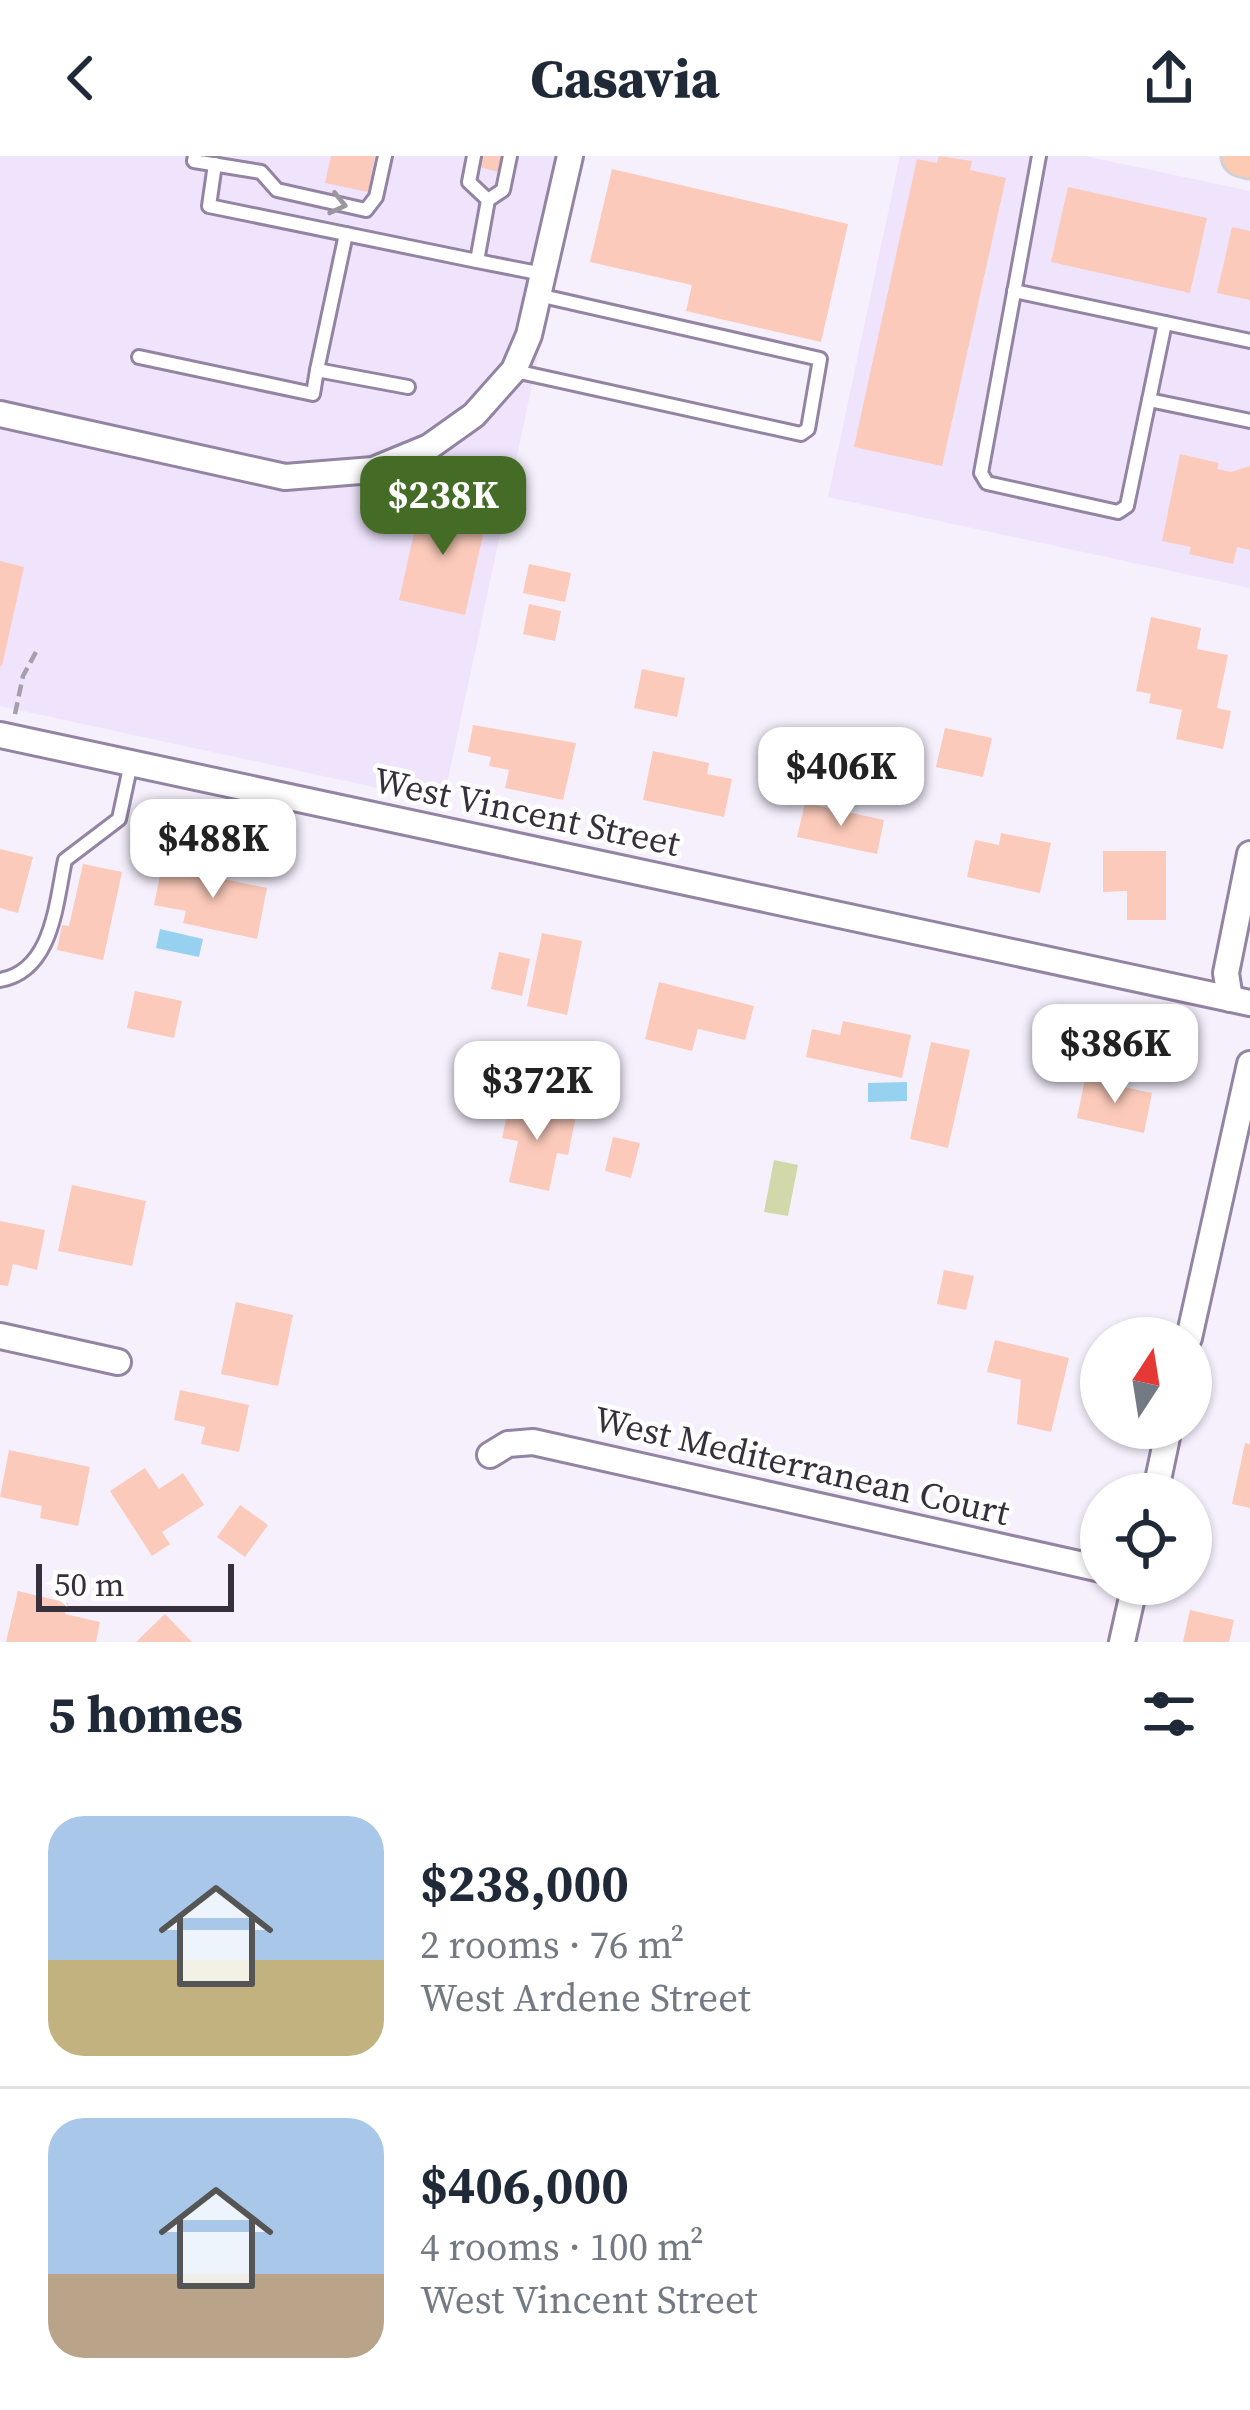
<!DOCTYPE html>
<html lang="en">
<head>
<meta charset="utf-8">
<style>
  :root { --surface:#fff; --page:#f6f6f7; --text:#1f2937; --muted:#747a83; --line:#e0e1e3; --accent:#456c26 }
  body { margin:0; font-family:"Source Serif 4",serif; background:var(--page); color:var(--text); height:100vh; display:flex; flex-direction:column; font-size:45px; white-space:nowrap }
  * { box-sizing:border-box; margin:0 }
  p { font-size:39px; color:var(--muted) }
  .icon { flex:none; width:66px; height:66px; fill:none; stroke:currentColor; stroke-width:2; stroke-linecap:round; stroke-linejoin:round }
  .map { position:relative; height:1486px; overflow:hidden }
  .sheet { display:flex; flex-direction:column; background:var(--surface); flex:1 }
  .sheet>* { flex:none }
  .needle { width:78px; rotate:12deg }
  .fabs { position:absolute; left:1080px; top:1161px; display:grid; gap:24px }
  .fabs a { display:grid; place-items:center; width:132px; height:132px; border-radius:50%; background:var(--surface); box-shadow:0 3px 9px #0004; font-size:60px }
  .scale { position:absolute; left:36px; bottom:30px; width:198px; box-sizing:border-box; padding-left:12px; border:6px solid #36303d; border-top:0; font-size:33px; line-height:42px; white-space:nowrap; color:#36303d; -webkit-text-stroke:9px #fff; paint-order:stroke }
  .price { position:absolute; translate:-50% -102px; padding:0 27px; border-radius:24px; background:#fff; color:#222; font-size:39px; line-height:78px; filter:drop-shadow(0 3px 6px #0008) }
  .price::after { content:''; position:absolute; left:50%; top:72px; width:36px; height:27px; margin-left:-18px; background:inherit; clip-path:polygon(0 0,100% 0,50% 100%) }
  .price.current { background:var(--accent); color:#fff }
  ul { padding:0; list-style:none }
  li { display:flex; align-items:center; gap:36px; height:300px; padding:0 48px }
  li+li { border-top:3px solid var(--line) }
  li span { display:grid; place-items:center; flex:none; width:336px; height:240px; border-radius:36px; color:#555 }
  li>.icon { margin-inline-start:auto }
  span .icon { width:144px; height:144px; fill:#fffc; stroke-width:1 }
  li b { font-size:51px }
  h2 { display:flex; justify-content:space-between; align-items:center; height:144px; padding:0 48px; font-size:51px }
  header { display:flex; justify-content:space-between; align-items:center; height:156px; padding:0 48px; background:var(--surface); font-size:54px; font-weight:800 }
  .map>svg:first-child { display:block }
</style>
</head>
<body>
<header><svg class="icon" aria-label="back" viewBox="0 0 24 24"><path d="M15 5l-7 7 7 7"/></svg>Casavia<svg class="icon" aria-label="share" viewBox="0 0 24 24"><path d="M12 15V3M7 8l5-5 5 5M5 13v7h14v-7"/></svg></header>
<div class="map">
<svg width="1250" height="1486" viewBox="0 0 1250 1486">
  <rect width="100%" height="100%" fill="#f6f0fd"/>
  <!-- built -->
  <g fill="#efe4fc">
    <polygon points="0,0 581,0 443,646 0,550"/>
    <polygon points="900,0 1085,0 1250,35 1250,432 828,341"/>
  </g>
  <!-- green -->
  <polygon fill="#d2d8aa" points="774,1004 798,1009 788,1060 764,1056"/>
  <!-- water -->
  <g fill="#96d1f0">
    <polygon points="160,773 203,783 199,801 156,792"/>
    <polygon points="907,926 907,945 868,946 868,927"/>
  </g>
  <!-- building -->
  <g fill="#fbcaba">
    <polygon points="331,0 375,0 368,36 325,27"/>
    <polygon points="481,0 502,0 499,16 479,11"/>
    <polygon points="939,0 972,5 970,14 1006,22 942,310 854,291 917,3 937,7"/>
    <polygon points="612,13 848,68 821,186 686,155 692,129 590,106"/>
    <polygon points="1068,31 1207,62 1190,137 1051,106"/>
    <polygon points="1232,71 1250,75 1250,144 1217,137"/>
    <polygon points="1180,298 1219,307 1217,313 1231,316 1250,310 1250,394 1237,391 1233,408 1189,398 1191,391 1162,385"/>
    <polygon points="421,346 487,361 465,459 399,444"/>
    <polygon points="0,405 24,411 2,510 0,510"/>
    <polygon points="529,408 571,417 565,446 523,437"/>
    <polygon points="529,448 561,455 555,485 523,478"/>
    <polygon points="1151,461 1201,472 1197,493 1228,499 1217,552 1231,555 1223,593 1176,583 1182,554 1149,547 1151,538 1136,535"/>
    <polygon points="642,513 685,522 677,561 634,552"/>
    <polygon points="473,569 576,587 563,644 505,632 509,614 489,610 491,601 468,596"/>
    <polygon points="945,572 992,582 983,621 936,611"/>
    <polygon points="653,595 709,607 707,618 732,623 724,661 643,644"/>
    <polygon points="805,647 884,664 877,698 797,681"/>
    <polygon points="1001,677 1051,687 1040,737 967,721 975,684 999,689"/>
    <polygon points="0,693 33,701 18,757 0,752"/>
    <polygon points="1103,695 1166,695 1166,764 1127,764 1127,735 1103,736"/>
    <polygon points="83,708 122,716 103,804 57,794 62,769 69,770"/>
    <polygon points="162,710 267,732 257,783 183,767 186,755 154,749"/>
    <polygon points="542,777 582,785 567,859 527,850"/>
    <polygon points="499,796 530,803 522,840 491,833"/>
    <polygon points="659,826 754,850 745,884 698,873 692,895 645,883"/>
    <polygon points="135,835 182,845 174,882 127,872"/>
    <polygon points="843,865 911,879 902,922 806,901 812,873 840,879"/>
    <polygon points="931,886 970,894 948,992 910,983"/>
    <polygon points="1085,923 1152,937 1144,977 1077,962"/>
    <polygon points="510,946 576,960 568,999 557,997 549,1035 509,1026 518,985 502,982"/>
    <polygon points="613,981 640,987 631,1022 605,1015"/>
    <polygon points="72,1029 146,1045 132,1110 58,1095"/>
    <polygon points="0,1065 45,1074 37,1114 13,1108 8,1130 0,1129"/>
    <polygon points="944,1114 974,1120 966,1154 937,1148"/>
    <polygon points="236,1146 293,1159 278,1230 221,1218"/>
    <polygon points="995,1184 1069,1202 1051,1276 1017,1268 1021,1224 987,1216"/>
    <polygon points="180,1234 249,1249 239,1296 201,1288 205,1271 174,1264"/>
    <polygon points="1245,1287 1250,1288 1250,1352 1232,1348"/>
    <polygon points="9,1294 90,1311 78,1370 40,1362 42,1350 0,1341"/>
    <polygon points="145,1312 159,1333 183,1317 204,1349 162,1376 170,1388 152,1400 110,1335"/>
    <polygon points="240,1349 268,1369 245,1401 217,1381"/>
    <polygon points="18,1435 68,1447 65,1458 100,1466 96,1486 6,1486"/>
    <polygon points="1190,1454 1234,1464 1229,1486 1183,1486"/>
    <polygon points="165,1458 192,1486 136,1486"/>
  </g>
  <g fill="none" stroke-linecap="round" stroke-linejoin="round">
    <!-- service casing -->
    <g stroke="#9284a2" stroke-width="18">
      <g id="service">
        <polyline points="195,0 194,5 261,16 277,34 366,54 376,41 385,0"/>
        <polyline points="474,0 469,26 488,44"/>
        <polyline points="510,0 503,34 488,44 477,105 543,118"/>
        <polyline points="1039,0 981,317 987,327 1118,356 1127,350 1149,244 1250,265"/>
        <polyline points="215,8 209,50 477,105"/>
        <polyline points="346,78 317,214 408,231"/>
        <polyline points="1014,135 1250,185"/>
        <polyline points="139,201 313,238 317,214"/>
        <polyline points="515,215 801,278 808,273 820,203 538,139"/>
        <polyline points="1149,244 1165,167"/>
        <path d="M0,824C53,815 56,746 65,704L119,663L131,607"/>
      </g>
    </g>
    <!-- minor casing -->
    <g stroke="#9284a2" stroke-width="30">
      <g id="minor">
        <polyline points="0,258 285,321 373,314 429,291 474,259 514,214 529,179 570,0"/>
        <polyline points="0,579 1250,847"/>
        <polyline points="1230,843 1226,817 1250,698"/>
        <polyline points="0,1180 118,1206"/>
        <polyline points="1189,1182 1250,908"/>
        <polyline points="490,1299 508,1288 533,1286 1101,1413"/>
        <polyline points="1155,1338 1169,1272"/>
        <polyline points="1122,1486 1135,1428"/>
      </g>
    </g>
    <!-- primary casing -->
    <g stroke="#d3d1d4" stroke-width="45">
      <polyline id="primary" points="1242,0 1250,2"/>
    </g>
    <!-- path -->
    <polyline stroke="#a59fac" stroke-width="4.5" stroke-dasharray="12 6" stroke-linecap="butt" points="15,558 23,520 36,496"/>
    <!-- service -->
    <use href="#service" stroke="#fff" stroke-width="12"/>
    <!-- minor -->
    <use href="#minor" stroke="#fff" stroke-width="24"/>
    <!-- primary -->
    <use href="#primary" stroke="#fccbb2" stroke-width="39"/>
  </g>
  <!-- one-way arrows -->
  <defs><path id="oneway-chevron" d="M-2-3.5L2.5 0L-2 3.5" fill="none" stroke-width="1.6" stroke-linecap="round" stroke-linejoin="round" transform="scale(3)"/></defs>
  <use stroke="#9a989e" href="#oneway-chevron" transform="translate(338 48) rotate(13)"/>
  <g text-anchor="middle" stroke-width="9" stroke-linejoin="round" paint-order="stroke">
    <!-- street labels -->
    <g font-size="36" fill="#36303d" stroke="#fff">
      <text transform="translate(527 655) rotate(12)" y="13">West Vincent Street</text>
      <text transform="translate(802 1309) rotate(13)" y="13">West Mediterranean Court</text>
    </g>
  </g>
</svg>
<div class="fabs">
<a><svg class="needle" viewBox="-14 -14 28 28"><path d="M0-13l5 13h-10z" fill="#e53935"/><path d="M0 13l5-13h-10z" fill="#747a83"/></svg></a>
<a><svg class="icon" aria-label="locate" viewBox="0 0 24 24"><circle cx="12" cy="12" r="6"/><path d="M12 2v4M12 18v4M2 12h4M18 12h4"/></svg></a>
</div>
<div class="scale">50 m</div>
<b class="price current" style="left:443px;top:402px">$238K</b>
<b class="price" style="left:841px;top:673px">$406K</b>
<b class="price" style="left:213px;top:745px">$488K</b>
<b class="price" style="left:1115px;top:950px">$386K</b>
<b class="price" style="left:537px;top:987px">$372K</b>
</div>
<section class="sheet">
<h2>5 homes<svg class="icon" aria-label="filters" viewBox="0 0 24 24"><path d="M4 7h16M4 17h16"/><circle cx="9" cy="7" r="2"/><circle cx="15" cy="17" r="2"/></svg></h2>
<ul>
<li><span style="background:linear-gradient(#a9c7e8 60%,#c2b280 0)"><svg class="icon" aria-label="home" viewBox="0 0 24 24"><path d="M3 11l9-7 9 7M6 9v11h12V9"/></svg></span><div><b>$238,000</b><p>2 rooms · 76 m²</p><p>West Ardene Street</p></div></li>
<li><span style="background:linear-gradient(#a9c7e8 65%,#b9a48a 0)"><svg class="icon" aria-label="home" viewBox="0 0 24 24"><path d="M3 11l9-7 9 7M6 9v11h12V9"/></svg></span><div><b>$406,000</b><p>4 rooms · 100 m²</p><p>West Vincent Street</p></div></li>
</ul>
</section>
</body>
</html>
